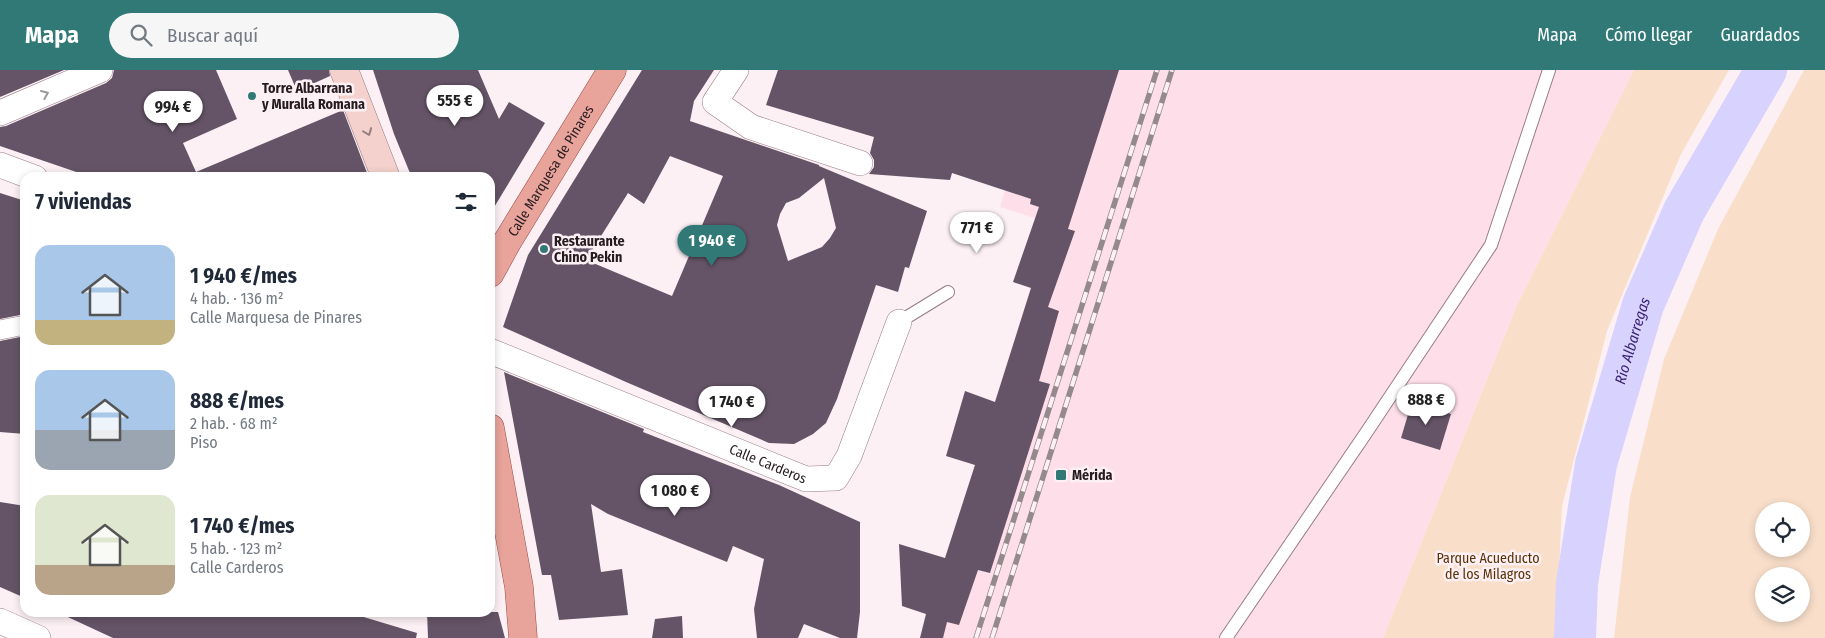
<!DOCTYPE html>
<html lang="es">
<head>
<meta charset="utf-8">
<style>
  :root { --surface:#fff; --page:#f6f6f7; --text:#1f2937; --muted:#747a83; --accent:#307977 }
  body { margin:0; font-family:"Fira Sans Condensed",sans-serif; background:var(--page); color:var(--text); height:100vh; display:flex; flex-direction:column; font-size:19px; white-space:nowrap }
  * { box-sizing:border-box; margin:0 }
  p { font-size:16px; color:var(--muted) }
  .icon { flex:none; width:28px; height:28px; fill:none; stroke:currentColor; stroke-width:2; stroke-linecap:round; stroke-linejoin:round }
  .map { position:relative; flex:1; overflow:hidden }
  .sheet { position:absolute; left:20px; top:102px; width:475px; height:445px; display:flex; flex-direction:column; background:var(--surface); border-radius:15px; box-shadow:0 2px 8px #0003 }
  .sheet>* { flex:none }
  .tools { position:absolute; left:1755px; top:432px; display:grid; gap:10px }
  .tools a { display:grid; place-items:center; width:55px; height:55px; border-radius:50%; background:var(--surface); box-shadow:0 2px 8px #0003; font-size:25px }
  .price { position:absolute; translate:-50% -42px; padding:0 11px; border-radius:18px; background:#fff; color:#222; font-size:16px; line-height:32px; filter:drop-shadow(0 1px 2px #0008) }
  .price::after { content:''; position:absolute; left:50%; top:30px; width:15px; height:11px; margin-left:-8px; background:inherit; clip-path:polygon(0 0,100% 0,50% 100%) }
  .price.current { background:var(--accent); color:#fff }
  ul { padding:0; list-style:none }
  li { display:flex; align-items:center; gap:15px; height:125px; padding:0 15px }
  li span { display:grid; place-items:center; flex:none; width:140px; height:100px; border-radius:15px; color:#555 }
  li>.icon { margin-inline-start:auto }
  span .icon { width:60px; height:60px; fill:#fffc; stroke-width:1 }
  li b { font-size:21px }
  h2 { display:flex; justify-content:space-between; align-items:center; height:60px; padding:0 15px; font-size:21px }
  header { display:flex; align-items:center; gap:30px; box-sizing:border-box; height:70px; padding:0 25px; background:var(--accent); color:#fff }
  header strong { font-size:24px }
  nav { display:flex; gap:28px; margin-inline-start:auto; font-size:18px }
  .search { width:350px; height:45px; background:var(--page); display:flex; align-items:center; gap:12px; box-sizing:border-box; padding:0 18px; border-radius:28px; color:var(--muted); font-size:19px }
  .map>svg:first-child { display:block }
</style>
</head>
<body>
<header>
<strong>Mapa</strong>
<div class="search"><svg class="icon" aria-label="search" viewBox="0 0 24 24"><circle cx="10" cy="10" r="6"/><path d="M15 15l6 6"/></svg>Buscar aquí</div>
<nav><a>Mapa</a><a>Cómo llegar</a><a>Guardados</a></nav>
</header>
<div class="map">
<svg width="1825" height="568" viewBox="0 0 1825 568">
  <rect width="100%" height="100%" fill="#fcf0f4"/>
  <!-- built -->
  <polygon fill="#fedfe9" points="1041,0 1634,0 1517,235 1383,568 920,568 1051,153 1000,137"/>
  <!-- green -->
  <g fill="#f9dfca" fill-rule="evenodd">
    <polygon points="1634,0 1729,0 1681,84 1607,261 1562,436 1556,568 1383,568 1517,235"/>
    <path d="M1804,0H1825V568H1614L1630,427L1664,289L1718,159ZM1801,441V479H1764V441ZM1801,506V544H1764V506Z"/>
  </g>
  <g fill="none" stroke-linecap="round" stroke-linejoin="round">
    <!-- river -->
    <path stroke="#d7d2fe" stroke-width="42" id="s1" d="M1575,568L1577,513L1596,394L1643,235L1684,141L1766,0"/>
  </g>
  <!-- building -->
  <g fill="#655467" fill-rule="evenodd">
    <polygon points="0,0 64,0 0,27"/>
    <polygon points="114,0 216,0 237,49 183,73 196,102 343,40 369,108 94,108 0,76 0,57 6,56 106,13 112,8"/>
    <polygon points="288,0 329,0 330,6 297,21"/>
    <polygon points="373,0 478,0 499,49 509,32 545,53 490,144 490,108 412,108 394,64"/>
    <path d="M642,0H714L694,31L690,51L819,95V96L927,141L909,198L905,197L898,222L876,215L837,329L826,353L813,364L794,374L769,373L626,312L503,257L528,185ZM670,86L723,106L672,226L586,190L628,123L644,134ZM824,108L836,158L830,168L822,177L788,191L777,155L780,144L786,133L799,128Z"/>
    <polygon points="778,0 1119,0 1068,159 1075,161 1048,237 1059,241 1039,311 1050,314 990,503 978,500 959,555 947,552 943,568 920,568 926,544 902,536 899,474 945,488 975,395 946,386 965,321 995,332 1031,218 1013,212 1039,137 1030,134 1031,129 952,103 950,110 869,104 874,97 874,90 870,83 874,67 766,35"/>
    <polygon points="0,123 25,131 25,244 0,249"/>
    <polygon points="25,266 25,364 0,362 0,271"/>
    <polygon points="504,302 644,359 643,362 779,415 860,452 860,542 857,568 840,568 804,554 798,568 757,568 754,539 764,489 733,476 727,492 608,444 591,434 601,502 622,499 628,545 559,550 551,505 542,505"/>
    <polygon points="1412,331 1451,344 1440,380 1401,368"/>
    <polygon points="0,432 25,436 25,528 0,517"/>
    <polygon points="57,542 347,542 417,563 416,568 113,568"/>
    <polygon points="427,542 498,542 505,568 428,568"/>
    <polygon points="682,546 683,568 652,568 655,549"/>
  </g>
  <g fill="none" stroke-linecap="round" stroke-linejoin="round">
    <!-- service casing -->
    <g stroke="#977c85" stroke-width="14">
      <g id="service">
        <polyline points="899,252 948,222"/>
        <polyline points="1226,568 1366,363 1491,175 1549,0"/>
      </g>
    </g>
    <!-- pedestrian casing -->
    <g stroke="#977c85" stroke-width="20">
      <polyline id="pedestrian" points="0,260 25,255"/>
    </g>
    <!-- minor casing -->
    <g stroke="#977c85" stroke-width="26">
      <g id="minor">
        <polyline points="736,0 715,32 751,57 860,93"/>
        <polyline points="0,43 100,0"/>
        <polyline points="0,95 35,108"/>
        <path id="s2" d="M490,281L806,409L836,408L849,386L899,252"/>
        <polyline points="0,551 38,568"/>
      </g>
    </g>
    <!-- secondary casing -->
    <g stroke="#977c85" stroke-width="29">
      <polyline id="secondary" points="344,0 386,108"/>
    </g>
    <!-- primary casing -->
    <g stroke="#9a4b44" stroke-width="29">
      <g id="primary">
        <path id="s3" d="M490,203L507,172L612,0"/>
        <polyline points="490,358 519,517 523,568"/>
      </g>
    </g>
    <!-- service -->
    <use href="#service" stroke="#fff" stroke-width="12"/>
    <!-- pedestrian -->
    <use href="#pedestrian" stroke="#fff" stroke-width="19"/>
    <!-- minor -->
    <use href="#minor" stroke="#fff" stroke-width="25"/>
    <!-- secondary -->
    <use href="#secondary" stroke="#f4d1cd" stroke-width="28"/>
    <!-- primary -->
    <use href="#primary" stroke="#e8a39b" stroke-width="28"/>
    <!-- rail casing -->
    <g stroke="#94898d" stroke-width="5.5">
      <g id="rail">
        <polyline points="976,568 1157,0"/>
        <polyline points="992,568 1172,0"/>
      </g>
    </g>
    <!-- rail -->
    <use href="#rail" stroke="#fcf0f4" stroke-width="4" stroke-dasharray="11" stroke-linecap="butt"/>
  </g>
  <!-- one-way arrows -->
  <defs><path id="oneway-chevron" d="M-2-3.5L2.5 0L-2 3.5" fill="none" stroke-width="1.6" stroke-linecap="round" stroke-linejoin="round" transform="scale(1.25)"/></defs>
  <use stroke="#9d989a" href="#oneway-chevron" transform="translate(45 24) rotate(-23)"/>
  <use stroke="#977f7f" href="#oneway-chevron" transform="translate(368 62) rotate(69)"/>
  <!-- markers -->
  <g fill="#307977" stroke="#fcf0f4" stroke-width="2">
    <circle cx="252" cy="26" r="5"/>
    <circle cx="544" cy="179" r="5"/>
    <rect x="1055" y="399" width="12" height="12" rx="2.5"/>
  </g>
  <g text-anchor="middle" stroke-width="5" stroke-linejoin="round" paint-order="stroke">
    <!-- poi labels -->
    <g font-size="14" font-weight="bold" fill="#261b1f" stroke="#fcf0f4" text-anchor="start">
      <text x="262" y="23">Torre Albarrana<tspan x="262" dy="16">y Muralla Romana</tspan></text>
      <text x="554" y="176">Restaurante<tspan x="554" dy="16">Chino Pekin</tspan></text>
      <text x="1072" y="410">Mérida</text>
    </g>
    <!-- street labels -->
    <g font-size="14" fill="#261b1f" stroke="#fcf0f4">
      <text dy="5" stroke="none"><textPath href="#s3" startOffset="119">Calle Marquesa de Pinares</textPath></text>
      <text dy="5" stroke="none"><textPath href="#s2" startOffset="300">Calle Carderos</textPath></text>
    </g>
    <!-- park labels -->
    <g font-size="14" fill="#5a3206" stroke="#fcf0f4">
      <text x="1488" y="493">Parque Acueducto<tspan x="1488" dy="16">de los Milagros</tspan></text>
    </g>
    <!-- water labels -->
    <g font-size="15" font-style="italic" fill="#351c6d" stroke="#fcf0f4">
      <text dy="5" stroke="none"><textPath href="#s1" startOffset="304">Río Albarregas</textPath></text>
    </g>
  </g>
</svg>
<div class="tools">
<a><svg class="icon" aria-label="locate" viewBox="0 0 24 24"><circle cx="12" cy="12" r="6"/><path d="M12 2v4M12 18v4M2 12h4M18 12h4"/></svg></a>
<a><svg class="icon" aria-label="layers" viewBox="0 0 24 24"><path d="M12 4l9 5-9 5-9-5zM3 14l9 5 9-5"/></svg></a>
</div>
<b class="price" style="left:455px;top:57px">555 €</b>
<b class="price" style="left:173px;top:63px">994 €</b>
<b class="price" style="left:977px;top:184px">771 €</b>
<b class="price current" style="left:712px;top:197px">1 940 €</b>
<b class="price" style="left:1426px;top:356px">888 €</b>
<b class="price" style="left:732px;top:358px">1 740 €</b>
<b class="price" style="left:675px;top:447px">1 080 €</b>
<section class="sheet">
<h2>7 viviendas<svg class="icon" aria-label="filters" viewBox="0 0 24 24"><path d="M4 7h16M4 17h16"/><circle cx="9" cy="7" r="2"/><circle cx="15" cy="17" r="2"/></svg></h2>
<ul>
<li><span style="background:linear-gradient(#a9c7e8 75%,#c2b280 0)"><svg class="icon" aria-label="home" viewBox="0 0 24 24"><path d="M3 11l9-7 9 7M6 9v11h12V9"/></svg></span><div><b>1 940 €/mes</b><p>4 hab. · 136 m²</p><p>Calle Marquesa de Pinares</p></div></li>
<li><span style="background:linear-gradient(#a9c7e8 60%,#9aa5b1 0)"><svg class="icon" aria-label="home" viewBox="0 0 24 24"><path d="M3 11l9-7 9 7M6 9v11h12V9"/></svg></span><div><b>888 €/mes</b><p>2 hab. · 68 m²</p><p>Piso</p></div></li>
<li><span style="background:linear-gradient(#dfe7d0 70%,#b9a48a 0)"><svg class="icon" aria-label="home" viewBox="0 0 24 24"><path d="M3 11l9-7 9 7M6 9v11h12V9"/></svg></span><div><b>1 740 €/mes</b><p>5 hab. · 123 m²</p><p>Calle Carderos</p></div></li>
</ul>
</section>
</div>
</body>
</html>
